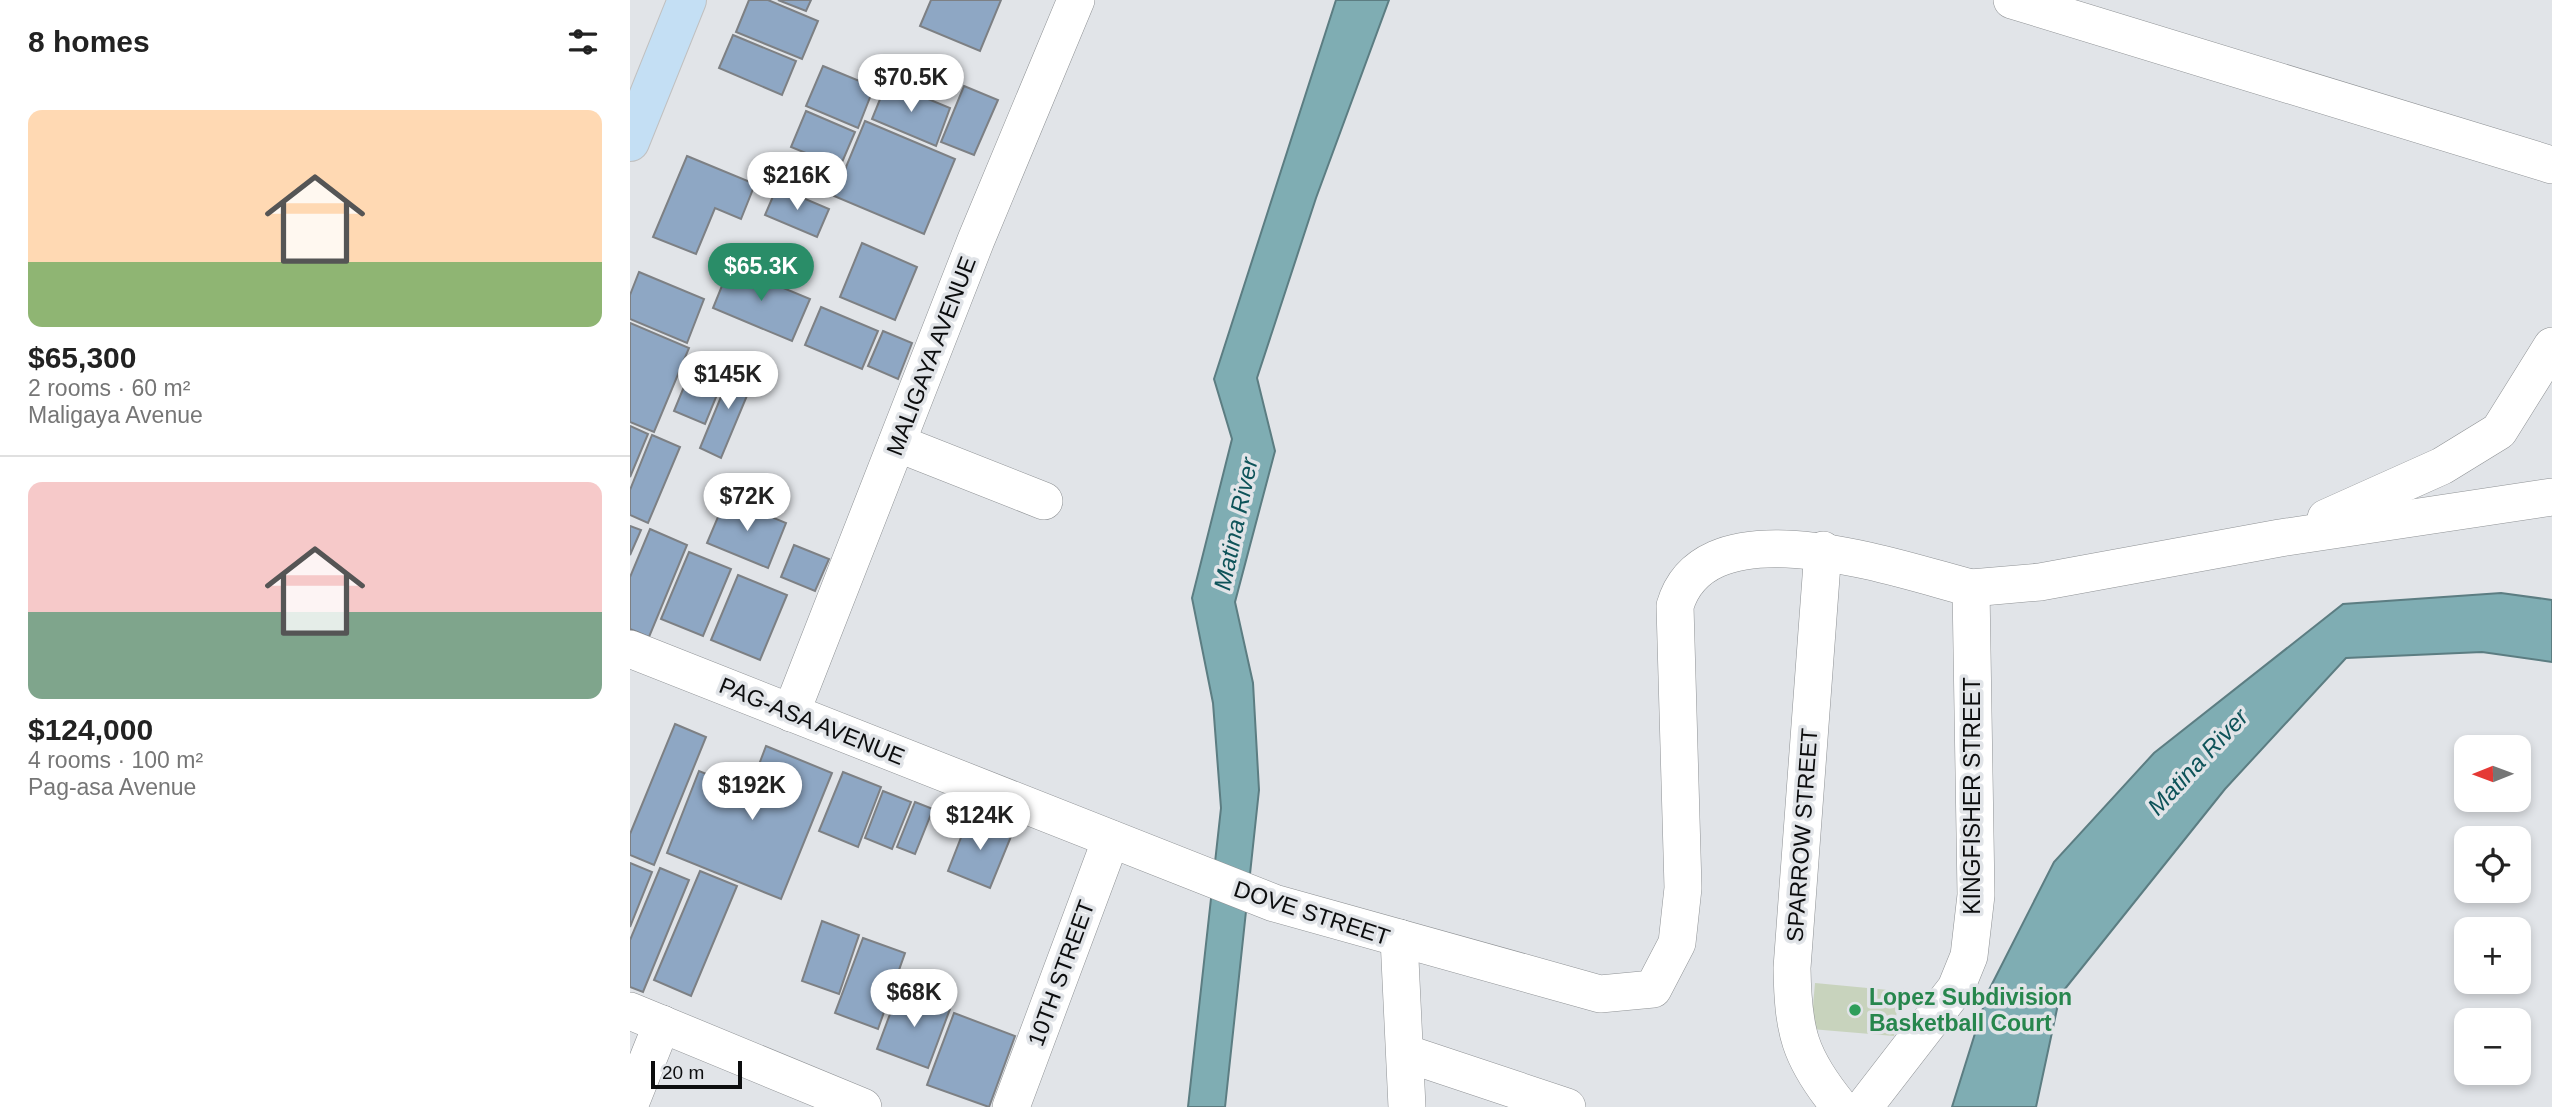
<!DOCTYPE html>
<html lang="en">
<head>
<meta charset="utf-8">
<style>
  :root { --surface:#fff; --page:#f2f2f2; --text:#222; --muted:#767676; --line:#e0e0e0; --accent:#2a8d68 }
  body { margin:0; font-family:Helvetica,sans-serif; background:var(--page); color:var(--text); height:100vh; display:flex; flex-direction:column; font-size:26px; white-space:nowrap }
  * { box-sizing:border-box; margin:0 }
  p { font-size:23px; color:var(--muted) }
  .icon { flex:none; width:38px; height:38px; fill:none; stroke:currentColor; stroke-width:2; stroke-linecap:round; stroke-linejoin:round }
  .map { position:relative; flex:1; overflow:hidden }
  .drawer { display:flex; flex-direction:column; background:var(--surface); width:630px }
  .drawer>* { flex:none }
  .needle { width:46px; rotate:269deg }
  .fabs { position:absolute; left:1824px; top:735px; display:grid; gap:14px }
  .fabs a { display:grid; place-items:center; width:77px; height:77px; border-radius:14px; background:var(--surface); box-shadow:0 4px 10px #0003; font-size:35px }
  .scale { position:absolute; left:21px; bottom:18px; width:91px; box-sizing:border-box; padding-left:7px; border:4px solid #0c0d0e; border-top:0; font-size:19px; line-height:24px; white-space:nowrap; color:#0c0d0e; -webkit-text-stroke:5px #e1e4e8; paint-order:stroke }
  .price { position:absolute; translate:-50% -60px; padding:0 16px; border-radius:24px; background:#fff; color:#222; font-size:23px; line-height:46px; filter:drop-shadow(0 2px 4px #0008) }
  .price::after { content:''; position:absolute; left:50%; top:42px; width:21px; height:16px; margin-left:-10px; background:inherit; clip-path:polygon(0 0,100% 0,50% 100%) }
  .price.on { background:var(--accent); color:#fff }
  ul { padding:0; list-style:none }
  li { display:grid; align-content:center; gap:14px; height:371px; padding:0 28px }
  li+li { border-top:2px solid var(--line) }
  li span { display:grid; place-items:center; height:217px; border-radius:14px; color:#555 }
  li>.icon { margin-inline-start:auto }
  span .icon { width:126px; height:126px; fill:#fffc; stroke-width:1 }
  li b { font-size:30px }
  h2 { display:flex; justify-content:space-between; align-items:center; height:84px; padding:0 28px; font-size:30px }
  main { display:flex; flex:1; min-height:0 }
  .map>svg:first-child { display:block }
</style>
</head>
<body>
<main>
<section class="drawer">
<h2>8 homes<svg class="icon" aria-label="filters" viewBox="0 0 24 24"><path d="M4 7h16M4 17h16"/><circle cx="9" cy="7" r="2"/><circle cx="15" cy="17" r="2"/></svg></h2>
<ul>
<li><span style="background:linear-gradient(#ffd9b3 70%,#8fb573 0)"><svg class="icon" aria-label="home" viewBox="0 0 24 24"><path d="M3 11l9-7 9 7M6 9v11h12V9"/></svg></span><div><b>$65,300</b><p>2 rooms · 60 m²</p><p>Maligaya Avenue</p></div></li>
<li><span style="background:linear-gradient(#f6c9c9 60%,#7fa58c 0)"><svg class="icon" aria-label="home" viewBox="0 0 24 24"><path d="M3 11l9-7 9 7M6 9v11h12V9"/></svg></span><div><b>$124,000</b><p>4 rooms · 100 m²</p><p>Pag-asa Avenue</p></div></li>
</ul>
</section>
<div class="map">
<svg width="1922" height="1107" viewBox="0 0 1922 1107">
  <rect width="100%" height="100%" fill="#e1e4e8"/>
  <!-- green -->
  <polygon fill="#c8d3bd" points="1185,983 1269,991 1264,1036 1181,1029"/>
  <!-- water -->
  <g fill="#7fadb3" stroke="#5c7d82" stroke-width="2">
    <polygon points="706,0 759,0 686,198 627,378 645,451 605,602 623,683 629,790 595,1107 558,1107 591,808 583,703 562,598 602,439 584,379"/>
    <polygon points="1871,593 1922,600 1922,662 1852,652 1716,658 1595,789 1430,995 1406,1107 1322,1107 1358,992 1424,862 1524,753 1713,604"/>
  </g>
  <!-- building -->
  <g fill="#8ea7c4" stroke="#7d8084" stroke-width="2">
    <polygon points="119,0 138,0 188,21 172,59 106,32"/>
    <polygon points="148,0 181,0 176,11"/>
    <polygon points="301,0 371,0 350,51 290,26"/>
    <polygon points="103,35 166,61 152,95 89,68"/>
    <polygon points="193,66 244,87 228,128 176,106"/>
    <polygon points="257,82 320,108 306,146 242,119"/>
    <polygon points="334,86 368,100 344,155 311,142"/>
    <polygon points="176,111 225,132 210,167 161,147"/>
    <polygon points="235,121 325,159 294,234 204,196"/>
    <polygon points="57,156 125,184 111,219 85,208 66,254 23,237"/>
    <polygon points="147,187 199,209 187,237 135,215"/>
    <polygon points="232,243 287,267 265,320 210,297"/>
    <polygon points="100,266 180,299 162,341 83,308"/>
    <polygon points="9,272 74,299 57,343 0,319 0,295"/>
    <polygon points="191,307 248,331 232,369 175,345"/>
    <polygon points="0,323 59,348 24,432 0,422"/>
    <polygon points="253,331 282,343 268,379 238,366"/>
    <polygon points="67,355 98,368 75,424 44,411"/>
    <polygon points="104,365 126,374 91,458 70,448"/>
    <polygon points="0,426 18,434 0,477"/>
    <polygon points="22,435 50,447 18,523 0,515 0,490"/>
    <polygon points="96,498 156,523 138,568 77,543"/>
    <polygon points="0,526 11,530 0,555"/>
    <polygon points="20,529 57,545 19,637 0,629 0,577"/>
    <polygon points="164,545 199,559 185,591 151,577"/>
    <polygon points="59,552 101,569 73,636 31,619"/>
    <polygon points="108,575 157,595 130,660 81,640"/>
    <polygon points="45,724 76,737 24,865 0,855 0,834"/>
    <polygon points="136,746 202,773 151,899 37,853 69,771 119,791"/>
    <polygon points="213,772 251,787 228,847 189,831"/>
    <polygon points="253,791 281,802 262,849 235,838"/>
    <polygon points="285,802 303,809 285,854 267,847"/>
    <polygon points="339,817 382,834 360,888 318,871"/>
    <polygon points="0,863 22,872 0,927"/>
    <polygon points="30,868 59,880 13,992 0,987 0,940"/>
    <polygon points="70,871 107,886 61,996 24,980"/>
    <polygon points="192,921 229,935 209,994 172,981"/>
    <polygon points="233,938 275,953 248,1029 205,1013"/>
    <polygon points="269,990 320,1009 298,1068 247,1049"/>
    <polygon points="324,1013 385,1036 359,1107 297,1085"/>
  </g>
  <g fill="none" stroke-linecap="round" stroke-linejoin="round">
    <!-- minor casing -->
    <g stroke="#8f9295" stroke-width="38">
      <g id="minor">
        <polyline points="1382,0 1922,165"/>
        <polyline points="267,443 414,501"/>
        <polyline points="1696,518 1812,466 1869,431 1922,346"/>
        <path d="M1193,550L1162,968C1163,1031 1169,1057 1210,1107"/>
        <path d="M0,649L644,903L970,994L1023,989L1047,943L1053,888L1045,606C1076,500 1270,570 1341,588"/>
        <polyline points="161,713 346,240 446,0"/>
        <polyline points="769,938 777,1107"/>
        <polyline points="0,1011 233,1107"/>
        <polyline points="775,1053 937,1107"/>
        <polyline points="0,1104 32,1024"/>
        <polyline points="381,1107 481,839"/>
        <polyline points="1234,1107 1326,988 1339,956 1346,895 1341,588 1410,582 1650,538 1922,497"/>
      </g>
    </g>
    <!-- major casing -->
    <g stroke="#c0c0c0" stroke-width="40">
      <polyline id="major" points="0,142 57,0"/>
    </g>
    <!-- minor -->
    <use href="#minor" stroke="#fff" stroke-width="37"/>
    <!-- major -->
    <use href="#major" stroke="#c4dff4" stroke-width="38"/>
  </g>
  <!-- markers -->
  <circle fill="#2e9e5b" stroke="#e1e4e8" stroke-width="2.5" cx="1225" cy="1010" r="7"/>
  <g text-anchor="middle" stroke-width="7" stroke-linejoin="round" paint-order="stroke">
    <!-- street labels -->
    <g font-size="23" fill="#0c0d0e" stroke="#e1e4e8">
      <text transform="translate(301 356) rotate(-69)" y="8">MALIGAYA AVENUE</text>
      <text transform="translate(182 721) rotate(22)" y="8">PAG-ASA AVENUE</text>
      <text transform="translate(1342 796) rotate(-90)" y="8">KINGFISHER STREET</text>
      <text transform="translate(1172 835) rotate(-86)" y="8">SPARROW STREET</text>
      <text transform="translate(682 913) rotate(18)" y="8">DOVE STREET</text>
      <text transform="translate(431 973) rotate(-70)" y="8">10TH STREET</text>
    </g>
    <!-- leisure labels -->
    <g font-size="23" font-weight="bold" fill="#27864d" stroke="#e1e4e8" text-anchor="start">
      <text x="1239" y="1005">Lopez Subdivision<tspan x="1239" dy="26">Basketball Court</tspan></text>
    </g>
    <!-- water labels -->
    <g font-size="24" font-style="italic" fill="#0e5359" stroke="#e1e4e8">
      <text transform="translate(606 524) rotate(-78)" y="8">Matina River</text>
      <text transform="translate(1568 762) rotate(-47)" y="8">Matina River</text>
    </g>
  </g>
</svg>
<div class="fabs">
<a><svg class="needle" viewBox="-14 -14 28 28"><path d="M0-13l5 13h-10z" fill="#e53935"/><path d="M0 13l5-13h-10z" fill="#767676"/></svg></a>
<a><svg class="icon" aria-label="locate" viewBox="0 0 24 24"><circle cx="12" cy="12" r="6"/><path d="M12 2v4M12 18v4M2 12h4M18 12h4"/></svg></a>
<a>+</a>
<a>−</a>
</div>
<div class="scale">20 m</div>
<b class="price" style="left:281px;top:114px">$70.5K</b>
<b class="price" style="left:167px;top:212px">$216K</b>
<b class="price on" style="left:131px;top:303px">$65.3K</b>
<b class="price" style="left:98px;top:411px">$145K</b>
<b class="price" style="left:117px;top:533px">$72K</b>
<b class="price" style="left:122px;top:822px">$192K</b>
<b class="price" style="left:350px;top:852px">$124K</b>
<b class="price" style="left:284px;top:1029px">$68K</b>
</div>
</main>
</body>
</html>
